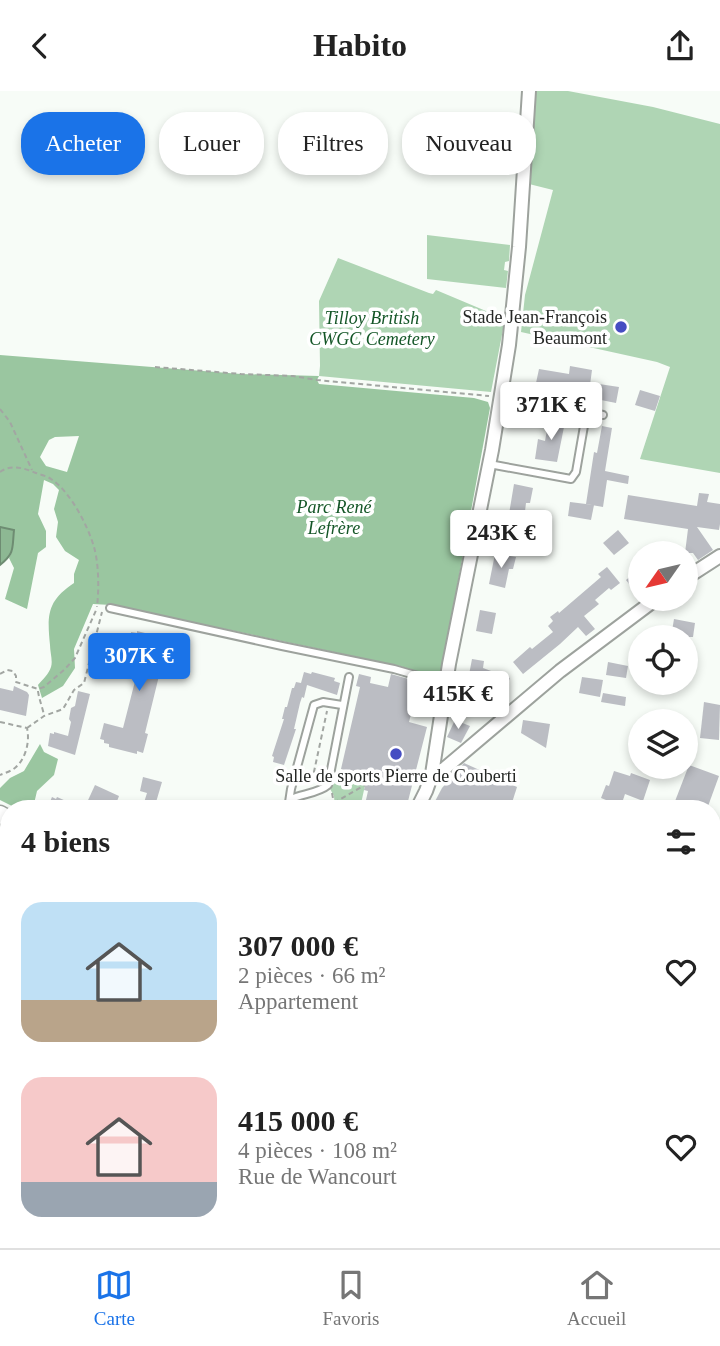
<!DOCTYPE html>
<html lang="fr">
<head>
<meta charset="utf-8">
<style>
  :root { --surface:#fff; --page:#f6f6f6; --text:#222; --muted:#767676; --line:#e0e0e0; --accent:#1a73e8 }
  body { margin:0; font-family:"Times New Roman",serif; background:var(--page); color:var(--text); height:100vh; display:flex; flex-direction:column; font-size:26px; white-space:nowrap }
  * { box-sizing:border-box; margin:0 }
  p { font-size:23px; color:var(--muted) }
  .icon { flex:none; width:38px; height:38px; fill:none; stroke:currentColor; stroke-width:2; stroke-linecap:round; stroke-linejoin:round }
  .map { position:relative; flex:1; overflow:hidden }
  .details { position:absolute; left:0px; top:709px; width:721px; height:450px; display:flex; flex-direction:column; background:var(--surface); border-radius:28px 28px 0 0; box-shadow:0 4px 10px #0003 }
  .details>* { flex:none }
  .guide { position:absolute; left:21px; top:21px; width:679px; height:63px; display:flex; gap:14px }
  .needle { width:46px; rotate:236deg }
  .controls { position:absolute; left:628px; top:450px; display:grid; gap:14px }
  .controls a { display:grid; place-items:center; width:70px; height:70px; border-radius:50%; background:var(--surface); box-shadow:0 4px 10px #0003; font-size:35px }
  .price { position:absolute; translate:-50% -60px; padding:0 16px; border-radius:7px; background:#fff; color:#222; font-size:23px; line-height:46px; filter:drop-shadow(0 2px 4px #0008) }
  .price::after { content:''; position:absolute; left:50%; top:42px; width:21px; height:16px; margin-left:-10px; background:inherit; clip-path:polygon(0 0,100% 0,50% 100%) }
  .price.selected { background:var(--accent); color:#fff }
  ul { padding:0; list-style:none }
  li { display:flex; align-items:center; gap:21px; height:175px; padding:0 21px }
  li span { display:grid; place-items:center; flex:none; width:196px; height:140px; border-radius:21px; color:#555 }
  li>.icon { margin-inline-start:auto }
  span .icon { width:84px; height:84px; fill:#fffc; stroke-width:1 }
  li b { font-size:30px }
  h2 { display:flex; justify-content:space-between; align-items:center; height:84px; padding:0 21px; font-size:30px }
  .pill { padding:0 24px; border-radius:28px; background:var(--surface); box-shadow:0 4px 10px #0003; font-size:24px; line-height:63px }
  .pill.selected { background:var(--accent); color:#fff }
  header { display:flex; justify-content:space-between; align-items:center; height:91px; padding:0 21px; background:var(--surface); font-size:32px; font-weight:700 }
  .dock { display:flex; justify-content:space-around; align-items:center; height:98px; border-top:2px solid var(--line); background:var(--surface); font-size:19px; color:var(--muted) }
  .dock a { display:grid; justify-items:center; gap:4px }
  .dock .selected { color:var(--accent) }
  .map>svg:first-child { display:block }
</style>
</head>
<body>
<header><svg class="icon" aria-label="back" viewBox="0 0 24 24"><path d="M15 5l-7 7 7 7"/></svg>Habito<svg class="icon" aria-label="share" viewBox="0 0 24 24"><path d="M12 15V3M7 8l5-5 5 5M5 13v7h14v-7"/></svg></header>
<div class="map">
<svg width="720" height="1157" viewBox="0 0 720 1157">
  <rect width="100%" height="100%" fill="#f7fcf7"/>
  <!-- green -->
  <g fill="#afd5b4">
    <polygon points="535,0 568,0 653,16 720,33 720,382 640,368 670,276 657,271 521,241 525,204 553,99 529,93"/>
    <polygon points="427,144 510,154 509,170 505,171 504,179 508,180 506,197 427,188"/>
    <polygon points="338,167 429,202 433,203 436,199 505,228 491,301 319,285 320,275 319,210"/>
    <polygon points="330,682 366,690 360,717 335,717 334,705 328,694"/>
  </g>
  <!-- forest -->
  <g fill="#9ac6a0" fill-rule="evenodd">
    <path d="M0,264L241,283L319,285L317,289L319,293L474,307L488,311L490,317L440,588L400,575L111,514L93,513L74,558L75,577L63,595L42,607L38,594C42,589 49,583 51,576C53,570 50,561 50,554C47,524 47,510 74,492V483L79,469L65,460L56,446L58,431L54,418L59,399L53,393L44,389L38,423L46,440V456L38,462L27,518L5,508L14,477L9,467L12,461L14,440L0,436ZM79,345L67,381L46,375L40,366L49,349L55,346Z"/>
    <polygon points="40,653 44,661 58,668 54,684 37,700 33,717 16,717 0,709 0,697 10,687 24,680"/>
    <polygon points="360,1150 648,1150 647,1157 359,1157"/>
  </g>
  <!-- water -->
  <path fill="#8db893" stroke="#6e8c72" stroke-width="2" d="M0,436L14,439C12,458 15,462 0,474Z"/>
  <!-- building -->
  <g fill="#bbbdc3">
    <polygon points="570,275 592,279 590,294 580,292 580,295 560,292 559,296 536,292 539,278 569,283"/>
    <polygon points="599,293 619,296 616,312 596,308"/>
    <polygon points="640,299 660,305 655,320 635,314"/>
    <polygon points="549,328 565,331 557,371 535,368 538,348 545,350"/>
    <polygon points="602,335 612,337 605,380 629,385 628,393 607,389 603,416 586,413 594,361 597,362"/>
    <polygon points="514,393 533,397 530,412 526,412 523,437 519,437 518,447 498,444 501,421 509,423"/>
    <polygon points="699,402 709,403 707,411 720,413 720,433 719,439 697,436 713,459 698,469 693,462 685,462 688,438 624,428 628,404 697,415"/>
    <polygon points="570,411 594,414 591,429 568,425"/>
    <polygon points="618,439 629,452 614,464 603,452"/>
    <polygon points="495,463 516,466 513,478 509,478 505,497 489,493"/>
    <polygon points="607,476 620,492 611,499 609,497 595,509 599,513 584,525 595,538 586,545 578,536 560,553 523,583 513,571 530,556 532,558 553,541 548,535 553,530 550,526 558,520 559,522 601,486 598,483"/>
    <polygon points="640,477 640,507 626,489"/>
    <polygon points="480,519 496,522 492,543 476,540"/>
    <polygon points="674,528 695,532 693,546 671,546"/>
    <polygon points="137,540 165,547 165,549 170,550 166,569 163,568 157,593 145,642 148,643 143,662 137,660 137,663 109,656 109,653 104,652 104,649 100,648 104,632 123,637 142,563 122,558 126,542 131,543 131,541 137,542"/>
    <polygon points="472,568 484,570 483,577 510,587 502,610 487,604 491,594 468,589"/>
    <polygon points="608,571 628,575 626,587 606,584"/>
    <polygon points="304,581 311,583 312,581 335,587 334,590 340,592 337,604 307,594 304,607 302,606 300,612 294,638 296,638 284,674 273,671 274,666 272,665 284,628 282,628 285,616 287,616 292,597 294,597 296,591 301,592"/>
    <polygon points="359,583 371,586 370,592 388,596 391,583 419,591 409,631 427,636 406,718 364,718 368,700 364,699 366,690 343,685 344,679 341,678 360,596 356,595"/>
    <polygon points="582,586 603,589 600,606 579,602"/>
    <polygon points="14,595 27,601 29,604 26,625 0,619 0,597 13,600"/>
    <polygon points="78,600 90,603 75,664 48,655 50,642 54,643 54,641 68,645 71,631 69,628 71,617 75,615"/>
    <polygon points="454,602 469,609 460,626 451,621"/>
    <polygon points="603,602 626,606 625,615 601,611"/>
    <polygon points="704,611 720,614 719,649 700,647"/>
    <polygon points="455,629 470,635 461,652 447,646"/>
    <polygon points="523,629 550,633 546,657 521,642"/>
    <polygon points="464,672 517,696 510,718 431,718 442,697"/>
    <polygon points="689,674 719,685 707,718 672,718"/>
    <polygon points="614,680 630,685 631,682 650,689 643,710 625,703 621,715 601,707 606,694 609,695"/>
    <polygon points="143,686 162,691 154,718 142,718 147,702 140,700"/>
    <polygon points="95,694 119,705 114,718 84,718"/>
    <polygon points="52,706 56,708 57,706 66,710 65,712 78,718 47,718"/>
  </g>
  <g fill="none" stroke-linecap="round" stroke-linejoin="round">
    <!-- service casing -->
    <g stroke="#9da29d" stroke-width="10">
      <g id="service">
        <polyline points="580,319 603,324"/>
        <polyline points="489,373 571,388 576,381 584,335 580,319 500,307"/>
        <polyline points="110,517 282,555 394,578 446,593"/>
        <path d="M291,708C302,703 319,702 328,694L349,586"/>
        <polyline points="288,718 291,698 314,614 323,611 342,614"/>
      </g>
    </g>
    <!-- minor casing -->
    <g stroke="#9da29d" stroke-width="16">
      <g id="minor">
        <polyline points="686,487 720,465"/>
        <polyline points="432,683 444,678 560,580 656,508"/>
        <polyline points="417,718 426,700 432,683 449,573 492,359 509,254 519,156 529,0"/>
        <polyline points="0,751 9,732"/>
        <polyline points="0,1133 9,1134"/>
        <polyline points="167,1150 172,1157"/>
        <polyline points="263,1157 266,1150"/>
      </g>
    </g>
    <!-- tertiary casing -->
    <g stroke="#9da29d" stroke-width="19">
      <g id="tertiary">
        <polyline points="0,723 9,728"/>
        <polyline points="712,965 720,972"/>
      </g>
    </g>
    <!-- path -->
    <g stroke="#a2a6a2" stroke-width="2" stroke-dasharray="5 3.5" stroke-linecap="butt">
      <polyline points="155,276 241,283 293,285 317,289 489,305"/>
      <polyline points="0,318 10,331 32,379"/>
      <path d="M0,381C11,373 24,377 36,382C41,384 47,385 51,388C70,400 88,435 94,456C99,474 99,498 97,516"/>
      <polyline points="0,583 7,579 13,580 16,585 16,591 38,598 44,596 64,579 75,567 97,517"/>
      <path d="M38,600C39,608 42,615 44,624"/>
      <path d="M0,631L27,637C30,650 26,667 16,676C12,680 5,682 0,684"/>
      <polyline points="27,637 44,625 63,618 74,599 84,592 102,521"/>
      <polyline points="312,690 327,620"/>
      <polyline points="332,702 335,718"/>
      <polyline points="334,712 365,694"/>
      <polyline points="0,886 9,886"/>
      <polyline points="0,1004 9,1004"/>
    </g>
    <!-- service -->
    <use href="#service" stroke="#fff" stroke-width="6"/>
    <!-- minor -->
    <use href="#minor" stroke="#fff" stroke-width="12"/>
    <!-- tertiary -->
    <use href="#tertiary" stroke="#fff" stroke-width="16"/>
  </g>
  <!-- markers -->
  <g fill="#464dc2" stroke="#fff" stroke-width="2.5">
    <circle cx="621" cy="236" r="7"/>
    <circle cx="396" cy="663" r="7"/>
  </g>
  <g text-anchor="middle" stroke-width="7" stroke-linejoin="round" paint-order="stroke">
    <!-- poi labels -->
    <g font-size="18" fill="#252725" stroke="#fff" text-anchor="end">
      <text x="607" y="232">Stade Jean-François<tspan x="607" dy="21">Beaumont</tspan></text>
      <text x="396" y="691" text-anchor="middle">Salle de sports Pierre de Couberti</text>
    </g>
    <!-- park labels -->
    <g font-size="18" font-style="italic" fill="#145627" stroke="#fff">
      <text x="372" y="233">Tilloy British<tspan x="372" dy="21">CWGC Cemetery</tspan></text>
      <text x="334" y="422">Parc René<tspan x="334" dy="21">Lefrère</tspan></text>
    </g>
  </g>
</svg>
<div class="controls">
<a><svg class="needle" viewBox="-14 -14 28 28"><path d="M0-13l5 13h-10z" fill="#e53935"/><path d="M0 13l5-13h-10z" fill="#767676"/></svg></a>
<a><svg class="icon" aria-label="locate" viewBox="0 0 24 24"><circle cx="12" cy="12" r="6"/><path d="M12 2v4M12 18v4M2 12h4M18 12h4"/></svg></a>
<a><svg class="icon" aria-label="layers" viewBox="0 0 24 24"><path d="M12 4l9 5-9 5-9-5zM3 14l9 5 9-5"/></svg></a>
</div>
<b class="price" style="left:551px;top:351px">371K €</b>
<b class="price" style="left:501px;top:479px">243K €</b>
<b class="price selected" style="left:139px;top:602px">307K €</b>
<b class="price" style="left:458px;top:640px">415K €</b>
<div class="guide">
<a class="pill selected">Acheter</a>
<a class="pill">Louer</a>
<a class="pill">Filtres</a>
<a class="pill">Nouveau</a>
</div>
<section class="details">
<h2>4 biens<svg class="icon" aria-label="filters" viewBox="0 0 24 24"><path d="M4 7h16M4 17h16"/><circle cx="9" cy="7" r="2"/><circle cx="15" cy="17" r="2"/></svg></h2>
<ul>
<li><span style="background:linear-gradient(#bfe0f5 70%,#b9a48a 0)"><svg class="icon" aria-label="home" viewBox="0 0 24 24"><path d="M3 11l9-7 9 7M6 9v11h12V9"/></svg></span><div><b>307 000 €</b><p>2 pièces · 66 m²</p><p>Appartement</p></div><svg class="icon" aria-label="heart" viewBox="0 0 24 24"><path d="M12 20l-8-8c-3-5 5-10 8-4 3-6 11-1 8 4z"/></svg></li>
<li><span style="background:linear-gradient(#f6c9c9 75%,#9aa5b1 0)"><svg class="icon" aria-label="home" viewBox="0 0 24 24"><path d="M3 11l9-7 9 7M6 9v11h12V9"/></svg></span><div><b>415 000 €</b><p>4 pièces · 108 m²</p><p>Rue de Wancourt</p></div><svg class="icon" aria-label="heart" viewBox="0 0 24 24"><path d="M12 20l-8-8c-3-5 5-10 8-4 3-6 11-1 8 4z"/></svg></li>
</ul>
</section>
</div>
<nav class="dock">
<a class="selected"><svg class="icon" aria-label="map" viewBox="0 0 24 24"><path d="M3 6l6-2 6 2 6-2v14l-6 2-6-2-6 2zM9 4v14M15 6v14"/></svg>Carte</a>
<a><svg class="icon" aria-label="saved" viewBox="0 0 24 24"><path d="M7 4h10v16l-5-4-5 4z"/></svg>Favoris</a>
<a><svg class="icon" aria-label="home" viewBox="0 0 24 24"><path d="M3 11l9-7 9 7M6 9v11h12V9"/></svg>Accueil</a>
</nav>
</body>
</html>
